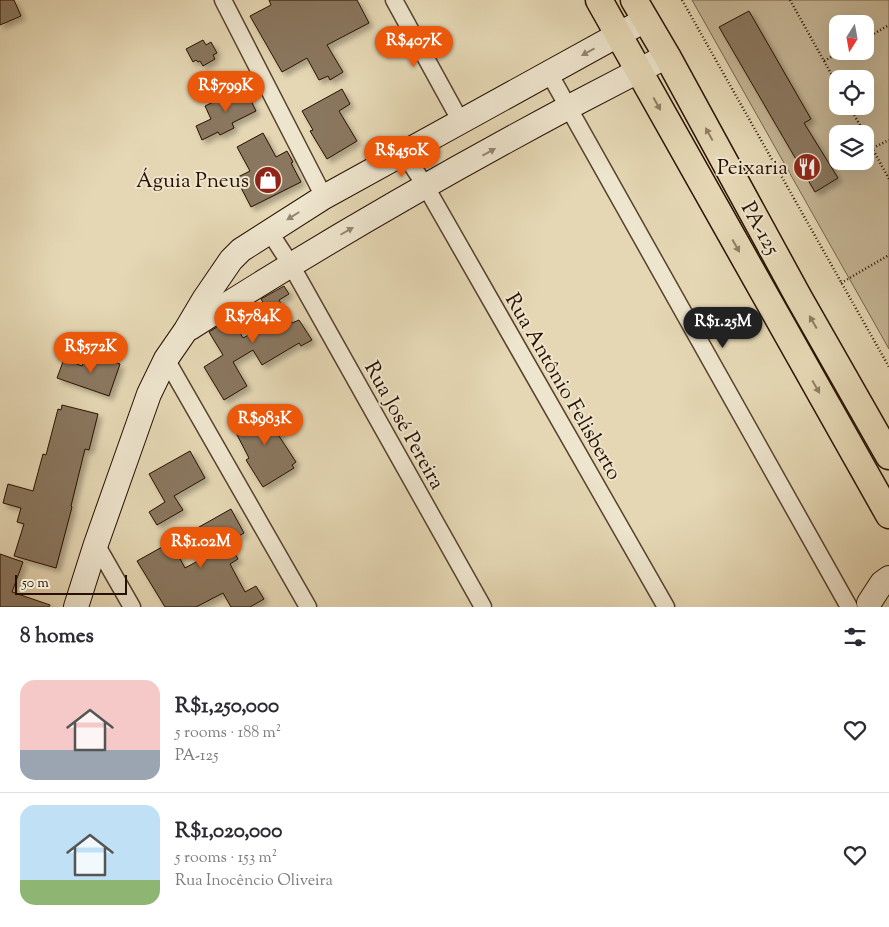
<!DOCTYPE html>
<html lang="en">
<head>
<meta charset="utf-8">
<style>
  :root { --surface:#fff; --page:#f7f7f7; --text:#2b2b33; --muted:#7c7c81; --line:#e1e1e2; --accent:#ea580c }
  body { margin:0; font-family:"Sorts Mill Goudy",serif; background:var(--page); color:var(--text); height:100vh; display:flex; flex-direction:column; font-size:19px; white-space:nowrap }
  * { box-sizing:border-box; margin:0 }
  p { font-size:16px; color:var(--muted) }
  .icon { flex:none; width:28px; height:28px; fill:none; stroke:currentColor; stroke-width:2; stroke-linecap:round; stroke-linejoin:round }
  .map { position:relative; height:607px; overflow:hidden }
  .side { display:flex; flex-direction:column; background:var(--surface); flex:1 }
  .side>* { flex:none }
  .needle { width:32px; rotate:191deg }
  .buttons { position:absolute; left:829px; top:15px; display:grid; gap:10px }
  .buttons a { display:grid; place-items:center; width:45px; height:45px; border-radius:10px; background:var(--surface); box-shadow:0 5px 20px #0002; font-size:25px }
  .scale { position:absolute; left:15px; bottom:12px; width:112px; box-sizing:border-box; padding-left:5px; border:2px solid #281000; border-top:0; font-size:14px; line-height:18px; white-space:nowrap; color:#281000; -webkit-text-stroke:4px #eee5ce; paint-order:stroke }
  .price { position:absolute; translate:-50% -42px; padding:0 11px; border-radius:18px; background:var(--accent); color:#fff; font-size:16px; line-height:32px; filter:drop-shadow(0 1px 2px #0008) }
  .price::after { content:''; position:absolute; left:50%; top:30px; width:15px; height:11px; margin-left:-8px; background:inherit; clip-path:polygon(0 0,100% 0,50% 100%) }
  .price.selected { background:#222; color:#fff }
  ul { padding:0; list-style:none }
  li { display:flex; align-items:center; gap:15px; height:125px; padding:0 20px }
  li+li { border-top:1px solid var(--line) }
  li span { display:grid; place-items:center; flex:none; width:140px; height:100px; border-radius:15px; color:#555 }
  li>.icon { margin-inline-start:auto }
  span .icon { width:60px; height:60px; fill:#fffc; stroke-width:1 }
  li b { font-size:21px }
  h2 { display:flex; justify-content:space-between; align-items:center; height:60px; padding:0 20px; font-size:21px }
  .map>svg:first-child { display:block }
</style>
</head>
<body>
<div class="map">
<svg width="889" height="607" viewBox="0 0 889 607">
  <defs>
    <filter id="shadow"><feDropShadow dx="4" dy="4" stdDeviation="2.5" flood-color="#0004"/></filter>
  </defs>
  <rect width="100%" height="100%" fill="#e5d7b4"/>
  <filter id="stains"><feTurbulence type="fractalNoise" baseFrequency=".004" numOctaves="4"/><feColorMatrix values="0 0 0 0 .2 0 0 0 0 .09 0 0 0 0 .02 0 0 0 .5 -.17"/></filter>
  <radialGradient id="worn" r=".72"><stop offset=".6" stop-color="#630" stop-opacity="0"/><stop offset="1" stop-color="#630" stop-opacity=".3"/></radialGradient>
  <!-- green -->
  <path fill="#c5b595" stroke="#76624a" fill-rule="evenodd" d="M692,0H889V349ZM838,24H865V51H838ZM838,79H865V106H838ZM838,134H865V161H838Z"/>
  <!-- building -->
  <g fill="#8a775e" stroke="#281000" filter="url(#shadow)">
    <polygon points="0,0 14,0 21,16 0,25"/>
    <polygon points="269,0 357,0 369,23 327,45 343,72 330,80 328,76 319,80 307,58 282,72 250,16 271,5"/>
    <polygon points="749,11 811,119 804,123 838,178 815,192 719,27"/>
    <polygon points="203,40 206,45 211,42 217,53 213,55 215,59 203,66 200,61 198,62 196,60 193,62 186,49"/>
    <polygon points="244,87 256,111 232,123 234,128 220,135 218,132 202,140 196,126 211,119 205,106"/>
    <polygon points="342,89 350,104 339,111 357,141 327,159 310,131 313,130 302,111"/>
    <polygon points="263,133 276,157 287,151 293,162 291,163 301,182 251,207 236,178 250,171 237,147"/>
    <polygon points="284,286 289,294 279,300 292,323 299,320 312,340 301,346 299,343 262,365 253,350 233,362 247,386 224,400 204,367 223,355 209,332 231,318 243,338 252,333 253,335 275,322 261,299"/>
    <polygon points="87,352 120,364 109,396 57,378 64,359 82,366"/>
    <polygon points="62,405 98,414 89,450 85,449 71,506 72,507 56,568 14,556 24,524 17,522 21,508 3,503 8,484 33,491 43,454 46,455 58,409 61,410"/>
    <polygon points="276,405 284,419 277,423 283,435 279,436 296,462 292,465 294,468 263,487 246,460 249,458 233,427"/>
    <polygon points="190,451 205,478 174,496 183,510 157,525 149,512 165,502 149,474"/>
    <polygon points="231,509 244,533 228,542 238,559 230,564 245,592 256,586 264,599 250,607 231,607 223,593 196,607 165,607 137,561 171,542 185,568 207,556 192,531"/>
    <polygon points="0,554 23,562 12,592 50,605 49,607 0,607"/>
  </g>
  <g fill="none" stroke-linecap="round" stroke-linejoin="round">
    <!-- street casing -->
    <g stroke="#57422d" stroke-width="19">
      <g id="street">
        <polyline points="223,0 324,197"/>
        <polyline points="394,0 461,122"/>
        <polyline points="549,73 849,607"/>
        <polyline points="404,153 426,187 666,607"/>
        <polyline points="269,231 291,265 483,607"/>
        <polyline points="166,359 308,607"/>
        <polyline points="96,544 132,607"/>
      </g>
    </g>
    <!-- secondary casing -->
    <g stroke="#281000" stroke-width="26">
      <g id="secondary">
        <path d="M190,328C313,249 440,176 569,107C602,90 635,73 667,56"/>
        <polyline points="869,603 882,583 889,578"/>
        <polyline points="76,607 96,544 149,394 166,359 186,330 205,298 231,260 241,250 324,197 645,20"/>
      </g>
    </g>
    <!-- primary casing -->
    <g stroke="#281000" stroke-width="29">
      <g id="primary">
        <polyline points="599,0 889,515"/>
        <polyline points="634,0 667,56 799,298 889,456"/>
      </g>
    </g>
    <!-- path -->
    <g stroke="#281000" stroke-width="2.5" stroke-dasharray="1 2.5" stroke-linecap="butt">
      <polyline points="682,0 889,367"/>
      <polyline points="790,0 824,61 842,51"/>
      <polyline points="865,39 889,25"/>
      <polyline points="824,61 838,86"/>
      <polyline points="849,106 865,134"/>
      <polyline points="865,135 889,179"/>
      <polyline points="873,148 889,140"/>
      <polyline points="841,283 889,255"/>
    </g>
    <!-- street -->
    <use href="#street" stroke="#eee5ce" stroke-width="16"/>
    <!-- secondary -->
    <use href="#secondary" stroke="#eee5ce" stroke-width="24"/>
    <!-- primary -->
    <use href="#primary" stroke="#e5d7b4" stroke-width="26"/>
  </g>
  <!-- one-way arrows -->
  <defs><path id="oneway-solid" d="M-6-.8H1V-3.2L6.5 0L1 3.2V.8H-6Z" transform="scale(1.25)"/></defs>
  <g fill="#958571">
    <use href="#oneway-solid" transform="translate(588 52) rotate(151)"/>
    <use href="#oneway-solid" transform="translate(489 152) rotate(-29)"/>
    <use href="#oneway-solid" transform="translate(293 216) rotate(148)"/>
    <use href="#oneway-solid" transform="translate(347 231) rotate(-30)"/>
  </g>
  <g fill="#907d63">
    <use href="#oneway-solid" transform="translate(657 104) rotate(61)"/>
    <use href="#oneway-solid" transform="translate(709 134) rotate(-119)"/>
    <use href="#oneway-solid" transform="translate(736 246) rotate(61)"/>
    <use href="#oneway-solid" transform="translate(813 322) rotate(-120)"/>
    <use href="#oneway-solid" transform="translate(816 387) rotate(60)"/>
  </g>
  <!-- icons -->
  <defs>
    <g id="restaurant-disc" transform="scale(1.4375)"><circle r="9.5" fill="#8f2418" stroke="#eee5ce"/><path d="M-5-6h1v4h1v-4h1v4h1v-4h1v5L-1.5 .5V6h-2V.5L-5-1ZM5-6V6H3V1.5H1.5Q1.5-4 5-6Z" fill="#fff"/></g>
    <g id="shop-disc" transform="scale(1.4375)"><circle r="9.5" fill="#8f2418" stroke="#eee5ce"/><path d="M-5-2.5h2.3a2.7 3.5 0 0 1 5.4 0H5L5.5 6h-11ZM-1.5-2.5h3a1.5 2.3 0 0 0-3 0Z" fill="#fff"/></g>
  </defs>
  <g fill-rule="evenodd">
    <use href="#restaurant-disc" x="807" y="167"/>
    <use href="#shop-disc" x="268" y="180"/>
  </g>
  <g text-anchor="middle" stroke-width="4" stroke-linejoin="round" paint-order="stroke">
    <!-- poi labels -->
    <g font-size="21" fill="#281000" stroke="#eee5ce" text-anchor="end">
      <text x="788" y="174">Peixaria</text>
      <text x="249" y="187">Águia Pneus</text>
    </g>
    <!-- street labels -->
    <g font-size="21" fill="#281000" stroke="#eee5ce">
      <text transform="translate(761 228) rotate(61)" y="7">PA-125</text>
      <text transform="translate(564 386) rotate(60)" y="7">Rua Antônio Felisberto</text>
      <text transform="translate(405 425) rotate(61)" y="7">Rua José Pereira</text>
    </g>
  </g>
  <rect width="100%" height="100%" filter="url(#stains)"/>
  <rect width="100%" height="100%" fill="url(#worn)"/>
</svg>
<div class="buttons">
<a><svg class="needle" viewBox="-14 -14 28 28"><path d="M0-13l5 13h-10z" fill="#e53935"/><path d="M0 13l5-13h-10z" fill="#7c7c81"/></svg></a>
<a><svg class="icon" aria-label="locate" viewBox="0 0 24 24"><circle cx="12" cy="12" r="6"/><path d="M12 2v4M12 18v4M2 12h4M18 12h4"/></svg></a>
<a><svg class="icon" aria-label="layers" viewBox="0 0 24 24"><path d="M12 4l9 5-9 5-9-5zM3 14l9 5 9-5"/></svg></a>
</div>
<div class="scale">50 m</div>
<b class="price" style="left:414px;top:68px">R$407K</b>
<b class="price" style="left:226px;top:113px">R$799K</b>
<b class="price" style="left:402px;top:178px">R$450K</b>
<b class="price" style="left:253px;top:344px">R$784K</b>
<b class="price selected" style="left:723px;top:349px">R$1.25M</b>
<b class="price" style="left:91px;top:374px">R$572K</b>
<b class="price" style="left:265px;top:446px">R$983K</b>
<b class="price" style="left:201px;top:569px">R$1.02M</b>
</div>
<section class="side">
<h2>8 homes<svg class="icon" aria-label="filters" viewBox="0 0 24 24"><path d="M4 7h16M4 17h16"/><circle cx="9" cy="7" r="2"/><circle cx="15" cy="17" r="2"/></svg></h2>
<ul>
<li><span style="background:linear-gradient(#f6c9c9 70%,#9aa5b1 0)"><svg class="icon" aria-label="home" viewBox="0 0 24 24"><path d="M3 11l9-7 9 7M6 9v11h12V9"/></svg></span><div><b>R$1,250,000</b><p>5 rooms · 188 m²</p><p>PA-125</p></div><svg class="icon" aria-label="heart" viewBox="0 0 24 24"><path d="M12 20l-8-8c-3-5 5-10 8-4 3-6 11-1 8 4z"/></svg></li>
<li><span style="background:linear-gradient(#bfe0f5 75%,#8fb573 0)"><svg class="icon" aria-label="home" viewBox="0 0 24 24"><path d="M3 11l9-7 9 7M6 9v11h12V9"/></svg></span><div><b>R$1,020,000</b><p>5 rooms · 153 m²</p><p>Rua Inocêncio Oliveira</p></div><svg class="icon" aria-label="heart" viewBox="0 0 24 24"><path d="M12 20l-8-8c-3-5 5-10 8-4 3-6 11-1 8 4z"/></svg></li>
</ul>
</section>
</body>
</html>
